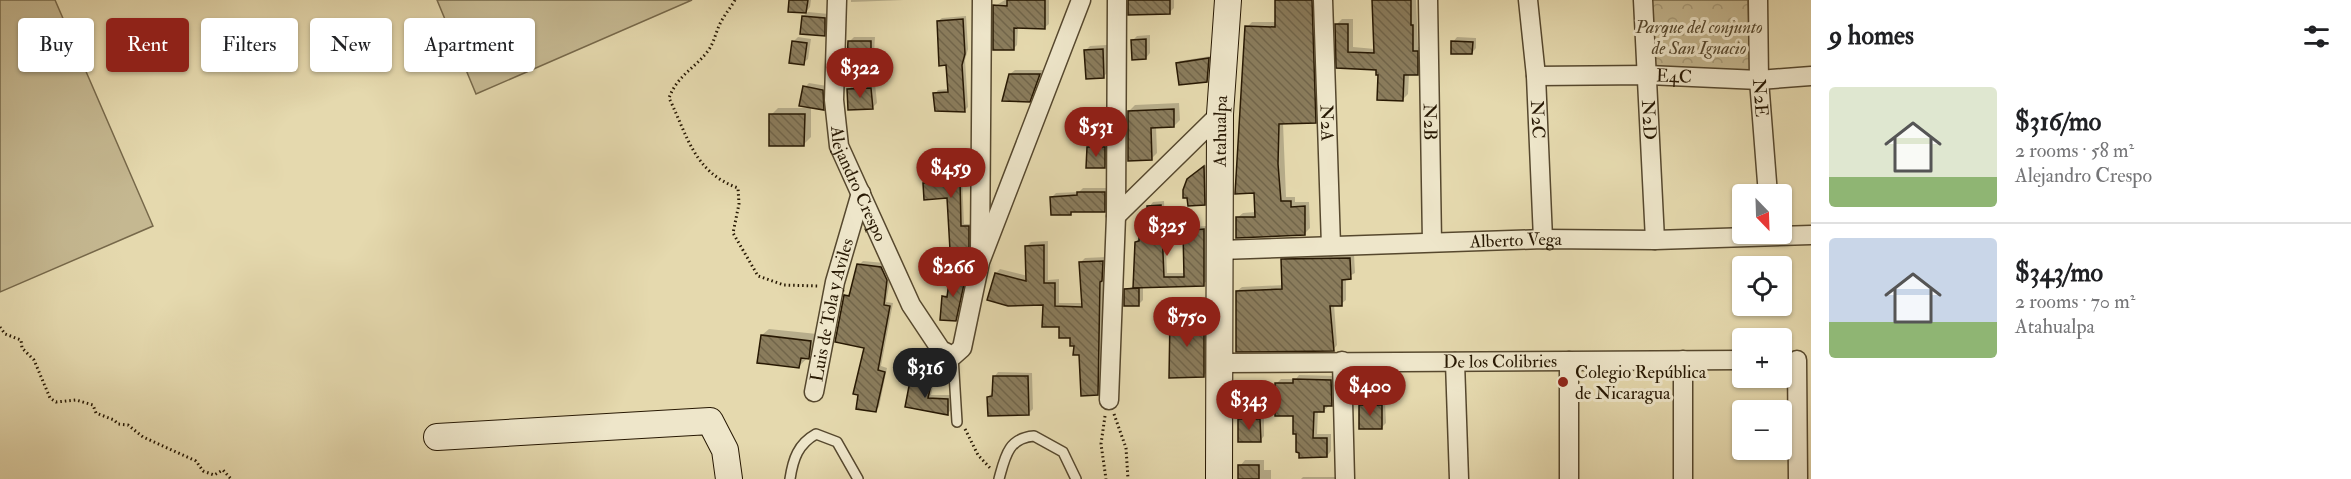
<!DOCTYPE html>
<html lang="en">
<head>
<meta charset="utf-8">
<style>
  :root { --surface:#fff; --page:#f6f6f6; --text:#202124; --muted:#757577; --line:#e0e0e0; --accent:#8f2418 }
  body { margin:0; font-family:"IM FELL Double Pica",serif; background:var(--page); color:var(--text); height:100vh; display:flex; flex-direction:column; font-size:22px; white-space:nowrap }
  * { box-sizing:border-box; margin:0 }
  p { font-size:20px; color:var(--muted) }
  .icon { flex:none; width:33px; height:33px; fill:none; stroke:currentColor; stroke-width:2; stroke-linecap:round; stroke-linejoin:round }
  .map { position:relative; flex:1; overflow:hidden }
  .drawer { display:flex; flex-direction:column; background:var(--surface); width:540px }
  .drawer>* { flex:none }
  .hud { position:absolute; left:18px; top:18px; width:570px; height:54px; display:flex; gap:12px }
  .needle { width:39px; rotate:157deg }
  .controls { position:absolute; left:1732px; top:184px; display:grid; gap:12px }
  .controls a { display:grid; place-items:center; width:60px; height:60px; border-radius:6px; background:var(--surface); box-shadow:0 2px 4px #0004; font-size:30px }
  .price { position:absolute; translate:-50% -51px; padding:0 14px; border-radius:21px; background:var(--accent); color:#fff; font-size:20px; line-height:39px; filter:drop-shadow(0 2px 3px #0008) }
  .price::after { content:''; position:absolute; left:50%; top:36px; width:18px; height:14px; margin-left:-9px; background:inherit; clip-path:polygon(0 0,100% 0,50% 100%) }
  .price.current { background:#222; color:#fff }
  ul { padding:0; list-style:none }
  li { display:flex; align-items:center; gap:18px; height:150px; padding:0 18px }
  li+li { border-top:2px solid var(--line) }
  li span { display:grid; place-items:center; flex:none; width:168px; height:120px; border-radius:6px; color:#555 }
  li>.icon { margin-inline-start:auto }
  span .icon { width:72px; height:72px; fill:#fffc; stroke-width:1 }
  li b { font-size:26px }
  h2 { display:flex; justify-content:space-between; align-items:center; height:72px; padding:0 18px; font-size:26px }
  .tag { padding:0 21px; border-radius:6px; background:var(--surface); box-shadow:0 2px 4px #0004; font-size:21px; line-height:54px }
  .tag.current { background:var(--accent); color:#fff }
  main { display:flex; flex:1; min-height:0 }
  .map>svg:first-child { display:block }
</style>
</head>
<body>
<main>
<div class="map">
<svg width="1811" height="479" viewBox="0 0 1811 479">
  <defs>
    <pattern id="park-crowns" width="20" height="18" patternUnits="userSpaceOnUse" patternTransform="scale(1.5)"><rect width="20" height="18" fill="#c5b891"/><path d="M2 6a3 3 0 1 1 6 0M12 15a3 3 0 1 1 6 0" fill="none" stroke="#a99d7b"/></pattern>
    <pattern id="building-back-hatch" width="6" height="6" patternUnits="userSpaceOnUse" patternTransform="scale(1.5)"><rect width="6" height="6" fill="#8a7c5c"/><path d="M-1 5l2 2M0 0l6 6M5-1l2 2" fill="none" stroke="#71654a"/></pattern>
  </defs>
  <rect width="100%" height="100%" fill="#e5d9ae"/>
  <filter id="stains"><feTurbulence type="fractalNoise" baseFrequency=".00333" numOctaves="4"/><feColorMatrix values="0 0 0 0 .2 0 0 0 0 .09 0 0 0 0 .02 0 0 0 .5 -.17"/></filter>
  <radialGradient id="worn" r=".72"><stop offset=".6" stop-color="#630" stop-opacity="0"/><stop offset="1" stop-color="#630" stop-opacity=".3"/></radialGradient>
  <!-- grass -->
  <g fill="#c5b891" stroke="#76684a" stroke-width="1.5">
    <polygon points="0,0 55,0 153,226 0,292"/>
    <polygon points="437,0 692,0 476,94"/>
  </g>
  <!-- park -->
  <polygon fill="url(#park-crowns)" stroke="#76684a" stroke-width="1.5" points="1648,0 1748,0 1750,73 1653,74"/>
  <!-- shadow -->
  <g fill="#0003">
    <polygon points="791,0 811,0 810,7 806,12"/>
    <polygon points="851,0 904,0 851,2"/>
    <polygon points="1005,0 1049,0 1049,24 1044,28 1018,27 1017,45 1013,49 995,6"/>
    <polygon points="1129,0 1174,0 1174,8 1170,12"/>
    <polygon points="1276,0 1317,0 1320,117 1315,122 1283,123 1286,197 1295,197 1295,202 1309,202 1310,228 1305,233 1237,218 1243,213 1256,212 1247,27 1252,22 1276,22"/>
    <polygon points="1374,0 1416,0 1418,47 1422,47 1422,69 1417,74 1409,74 1408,94 1403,99 1377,69 1338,67 1337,24 1342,19 1353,19 1353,47 1375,49"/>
    <polygon points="808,12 829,14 829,30 824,34 803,16"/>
    <polygon points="966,16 968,49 965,60 968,107 965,110 935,94 938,90 949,89 938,21 942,18"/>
    <polygon points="1150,35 1150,53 1146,58 1133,40 1137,36"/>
    <polygon points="798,37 811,39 808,59 803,63 794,41"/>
    <polygon points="854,37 875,37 874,54 870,58 849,42"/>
    <polygon points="1457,37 1476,38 1476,48 1472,53 1453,42"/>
    <polygon points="1107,45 1108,72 1104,76 1086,50 1090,46"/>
    <polygon points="1211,56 1210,77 1207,80 1177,64 1180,61"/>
    <polygon points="1015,70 1044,70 1034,95 1029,100 1010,74"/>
    <polygon points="809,83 827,86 828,104 823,109 805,87"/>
    <polygon points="875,84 877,103 872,108 848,90 853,85"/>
    <polygon points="1179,103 1180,120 1174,126 1156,126 1157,153 1151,159 1129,111 1135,105"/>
    <polygon points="778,108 811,108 811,137 804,144 771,115"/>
    <polygon points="1093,143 1109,143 1109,162 1104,166 1088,148"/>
    <polygon points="971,156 971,174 962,177 964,224 972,224 971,244 968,248 948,197 925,184 931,180 931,172 934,169 949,169 949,160 952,157"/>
    <polygon points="1208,163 1209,199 1204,204 1189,197 1194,175"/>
    <polygon points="1083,188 1109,188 1109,206 1104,210 1073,210 1070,213 1052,197 1056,193 1079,192"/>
    <polygon points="1164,201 1167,273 1185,273 1185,232 1189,227 1208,226 1208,280 1203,284 1143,286 1143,300 1139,304 1126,290 1135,285 1136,242 1145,231 1150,230 1149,207 1153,202"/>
    <polygon points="1048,241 1048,280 1059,279 1059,303 1084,303 1080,263 1085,258 1107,257 1104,278 1102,389 1097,393 1071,337 1044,303 996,273 1000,269 1028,276 1027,246 1031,242"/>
    <polygon points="1354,254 1355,273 1346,278 1346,300 1341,304 1334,304 1337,345 1333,350 1237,291 1242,287 1284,285 1283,260 1287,255"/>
    <polygon points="863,261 885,263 891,276 886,302 893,303 881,366 887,368 879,407 875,410 866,347 845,296 852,292 859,265"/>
    <polygon points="955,270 969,271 960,315 956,320 943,297 949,293 951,274"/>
    <polygon points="1176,314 1208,314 1208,371 1204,375 1171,318"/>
    <polygon points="769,329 817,334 815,351 799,366 762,335"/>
    <polygon points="998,372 1032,373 1033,409 1029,413 988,397 992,393 994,377"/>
    <polygon points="1299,375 1335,376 1336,400 1323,411 1318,411 1317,434 1331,434 1331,451 1327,456 1295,414 1276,384 1281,379 1296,379"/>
    <polygon points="915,378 934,381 931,395 952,395 951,410 947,414 907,406 911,382"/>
    <polygon points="1365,401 1385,401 1386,423 1381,428 1361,406"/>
    <polygon points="1244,415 1264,415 1264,436 1260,441 1239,420"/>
    <polygon points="1245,460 1264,460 1264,470 1271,470 1271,479 1239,479 1240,466"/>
    <polygon points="1303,477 1340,477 1341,479 1301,479"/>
  </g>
  <!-- building -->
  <g fill="url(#building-back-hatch)" stroke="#271803" stroke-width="1.5">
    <polygon points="789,0 808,0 806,13 788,12"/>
    <polygon points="1007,0 1045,0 1045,29 1014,28 1014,50 993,50 993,5 1007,6"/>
    <polygon points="1128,0 1170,0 1170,14 1128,15"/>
    <polygon points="1275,0 1312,0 1316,123 1279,124 1278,164 1281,201 1291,201 1291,207 1305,206 1305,235 1236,238 1236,217 1255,217 1254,193 1235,194 1245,26 1275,27"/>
    <polygon points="1372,0 1411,0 1411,25 1413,25 1413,51 1418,51 1418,75 1404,75 1403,101 1377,100 1378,75 1376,75 1376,70 1336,68 1335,24 1348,24 1348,52 1374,53"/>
    <polygon points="802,16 825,18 825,36 800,34"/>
    <polygon points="963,19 965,54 962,65 965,112 935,111 933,93 948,92 946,65 939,66 937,21"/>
    <polygon points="1146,39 1146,59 1132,60 1131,40"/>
    <polygon points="792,41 807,43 804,65 789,63"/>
    <polygon points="848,41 871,41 871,60 847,60"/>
    <polygon points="1451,41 1473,42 1472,54 1451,54"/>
    <polygon points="1103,49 1104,78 1086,79 1084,50"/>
    <polygon points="1209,58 1207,82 1179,85 1176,63"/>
    <polygon points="1009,74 1040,74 1030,102 1002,101"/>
    <polygon points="803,86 823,90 824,110 799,106"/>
    <polygon points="871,88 873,109 848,110 847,89"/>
    <polygon points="1174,109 1174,127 1151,128 1152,160 1128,161 1128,111"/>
    <polygon points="769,114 805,114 804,146 769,146"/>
    <polygon points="1087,147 1105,147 1105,168 1086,168"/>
    <polygon points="947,159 968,159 969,179 960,179 961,226 969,226 969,249 950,250 947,198 924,200 923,183 929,183 929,171 948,172"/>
    <polygon points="1204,166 1205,205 1188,206 1187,198 1183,198 1183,190 1187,179"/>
    <polygon points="1077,192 1105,192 1105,212 1071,212 1071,215 1051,215 1050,197 1077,195"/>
    <polygon points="1161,205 1164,277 1184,277 1183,231 1204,229 1204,286 1133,288 1135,242 1139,241 1139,235 1148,234 1147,206"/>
    <polygon points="1044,245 1044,283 1055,283 1055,306 1082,307 1079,262 1103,261 1102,281 1100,282 1098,395 1081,396 1079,355 1073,355 1074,346 1070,346 1070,338 1059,338 1059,327 1042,327 1043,305 1008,306 987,300 995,273 1026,281 1025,246"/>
    <polygon points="1350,258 1351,279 1342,280 1342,306 1330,306 1334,351 1236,352 1236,291 1282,289 1281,259"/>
    <polygon points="857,264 881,267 887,280 884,305 890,306 878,370 885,372 876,412 856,409 858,395 853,394 864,348 835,342 844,295 849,296"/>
    <polygon points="950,274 966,275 956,321 940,320 942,296 947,297"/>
    <polygon points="1139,288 1139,306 1124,306 1124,289"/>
    <polygon points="1170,317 1204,318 1204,377 1169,378"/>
    <polygon points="761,335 811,341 809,359 801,358 799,368 757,363"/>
    <polygon points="993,376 1028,376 1029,415 988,416 987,397 992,396"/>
    <polygon points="1293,379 1331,380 1332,406 1324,406 1324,412 1314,412 1313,438 1327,438 1327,457 1299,458 1299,453 1296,452 1296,434 1293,434 1293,416 1275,416 1275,383 1293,383"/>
    <polygon points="910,381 931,385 928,398 948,399 948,415 905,407"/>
    <rect x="1359" y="405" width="23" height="24"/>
    <polygon points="1238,419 1260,419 1261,442 1238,442"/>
    <rect x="1238" y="465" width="21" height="14"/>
  </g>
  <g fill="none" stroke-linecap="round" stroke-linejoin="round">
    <!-- lane casing -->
    <g stroke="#56482e" stroke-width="12">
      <g id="lane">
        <polyline points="953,356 957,422"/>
        <path d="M790,479C793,459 798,444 816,434L837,442L858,479"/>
        <path d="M999,479C1005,457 1008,438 1034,436L1063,452L1076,479"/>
      </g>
    </g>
    <!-- street casing -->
    <g stroke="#56482e" stroke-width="21">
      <g id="street">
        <path id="s1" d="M837,0L834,100L839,146L911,305L941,350L953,356L962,348L980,262L1081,0"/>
        <path id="s2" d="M1323,0L1331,246"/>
        <path id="s3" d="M1428,0L1432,242"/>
        <path id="s4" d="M1528,0L1536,76L1543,239"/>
        <path id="s5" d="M1643,0L1655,240"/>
        <path id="s6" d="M1758,0L1759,80L1768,195"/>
        <path id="s7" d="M1536,76L1648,75L1759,80L1811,76"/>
        <polyline points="1116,216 1220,114"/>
        <path id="s8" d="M1220,250L1543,239L1655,240L1811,235"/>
        <polyline points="980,252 982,0"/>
        <polyline points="1797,360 1798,479"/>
        <polyline points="1342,361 1345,479"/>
        <polyline points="1455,362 1459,479"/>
        <path id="s9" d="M1221,363L1743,360"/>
        <path id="s10" d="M814,392L835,282L861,193"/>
        <polyline points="1109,400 1116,216 1117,0"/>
        <polyline points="1569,479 1569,361"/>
        <polyline points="1683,479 1683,360"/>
      </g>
    </g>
    <!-- secondary casing -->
    <g stroke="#271803" stroke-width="28">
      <g id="secondary">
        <polyline points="437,437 710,421 725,450 729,479"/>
        <path id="s11" d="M1219,479L1220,114L1228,0"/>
      </g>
    </g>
    <!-- path -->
    <g stroke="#271803" stroke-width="3" stroke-dasharray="1.5 3" stroke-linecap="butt">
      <path d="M735,0C731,7 726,13 722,20C716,30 715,41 708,51C695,68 677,76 669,98C688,137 694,172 738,188L739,204L733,233L758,276L784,285L819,286"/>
      <polyline points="0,327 5,334 21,340 22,348 34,360 50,398 56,402 76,400 93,405 96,413 114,420 118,424 128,425 143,437 196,461 203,471 214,475 223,470 231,479"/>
      <polyline points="1114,414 1126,448 1128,479"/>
      <polyline points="1105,416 1101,444 1106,479"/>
      <polyline points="965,429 978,455 991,469"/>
    </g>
    <!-- lane -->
    <use href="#lane" stroke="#eee6ca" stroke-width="9"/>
    <!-- street -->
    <use href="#street" stroke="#eee6ca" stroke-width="18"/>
    <!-- secondary -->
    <use href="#secondary" stroke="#eee6ca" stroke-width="26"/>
  </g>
  <!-- markers -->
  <circle fill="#8f2418" stroke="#eee6ca" stroke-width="2" cx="1563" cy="382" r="6"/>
  <g text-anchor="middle" stroke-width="6" stroke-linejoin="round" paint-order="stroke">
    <!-- park labels -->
    <g font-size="18" font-style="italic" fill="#56482e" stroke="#eee6ca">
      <text x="1699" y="33">Parque del conjunto<tspan x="1699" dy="21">de San Ignacio</tspan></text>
    </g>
    <!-- street labels -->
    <g font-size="18" fill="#271803" stroke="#eee6ca">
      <text dy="6" stroke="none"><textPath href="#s7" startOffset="138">E4C</textPath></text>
      <text dy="6" stroke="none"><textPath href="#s6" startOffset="98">N2E</textPath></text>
      <text dy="6" stroke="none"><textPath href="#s4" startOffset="120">N2C</textPath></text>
      <text dy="6" stroke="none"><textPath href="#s5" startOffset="120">N2D</textPath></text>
      <text dy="6" stroke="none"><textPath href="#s3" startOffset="122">N2B</textPath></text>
      <text dy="6" stroke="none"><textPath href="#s2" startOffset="123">N2A</textPath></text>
      <text dy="6" stroke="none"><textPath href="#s11" startOffset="348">Atahualpa</textPath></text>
      <text dy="6" stroke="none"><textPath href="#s1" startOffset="188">Alejandro Crespo</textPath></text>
      <text dy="6" stroke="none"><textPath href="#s8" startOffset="296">Alberto Vega</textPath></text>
      <text dy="6" stroke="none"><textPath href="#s10" startOffset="84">Luis de Tola y Aviles</textPath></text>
      <text dy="6" stroke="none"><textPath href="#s9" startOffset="279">De los Colibries</textPath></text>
    </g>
    <!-- poi labels -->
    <g font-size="18" fill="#271803" stroke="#eee6ca" text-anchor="start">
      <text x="1575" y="378">Colegio República<tspan x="1575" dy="21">de Nicaragua</tspan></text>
    </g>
  </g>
  <rect width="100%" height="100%" filter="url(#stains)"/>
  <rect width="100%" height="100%" fill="url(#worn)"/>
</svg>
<div class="controls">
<a><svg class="needle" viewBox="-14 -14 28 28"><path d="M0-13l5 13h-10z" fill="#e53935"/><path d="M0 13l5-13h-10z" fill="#757577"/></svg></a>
<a><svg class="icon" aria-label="locate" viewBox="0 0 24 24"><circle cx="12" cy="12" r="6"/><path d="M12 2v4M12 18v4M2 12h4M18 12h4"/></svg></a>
<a>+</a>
<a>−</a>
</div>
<b class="price" style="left:860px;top:99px">$322</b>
<b class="price" style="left:1096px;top:158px">$531</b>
<b class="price" style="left:951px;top:199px">$459</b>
<b class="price" style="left:1167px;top:257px">$325</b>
<b class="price" style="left:953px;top:298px">$266</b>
<b class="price" style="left:1187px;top:348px">$750</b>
<b class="price current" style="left:925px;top:399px">$316</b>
<b class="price" style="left:1370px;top:417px">$400</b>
<b class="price" style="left:1249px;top:431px">$343</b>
<div class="hud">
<a class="tag">Buy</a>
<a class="tag current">Rent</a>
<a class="tag">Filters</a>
<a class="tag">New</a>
<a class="tag">Apartment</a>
</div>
</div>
<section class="drawer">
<h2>9 homes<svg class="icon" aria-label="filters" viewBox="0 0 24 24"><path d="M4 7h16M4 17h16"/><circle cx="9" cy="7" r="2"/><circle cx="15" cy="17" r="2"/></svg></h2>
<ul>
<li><span style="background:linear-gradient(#dfe7d0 75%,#8fb573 0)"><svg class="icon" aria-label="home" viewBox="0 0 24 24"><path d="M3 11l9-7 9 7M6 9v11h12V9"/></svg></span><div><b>$316/mo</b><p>2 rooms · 58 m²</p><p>Alejandro Crespo</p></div></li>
<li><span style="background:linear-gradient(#c9d6e8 70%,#8fb573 0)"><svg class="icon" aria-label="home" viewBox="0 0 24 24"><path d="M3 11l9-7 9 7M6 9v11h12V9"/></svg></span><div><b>$343/mo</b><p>2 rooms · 70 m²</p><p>Atahualpa</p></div></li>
</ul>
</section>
</main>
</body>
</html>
